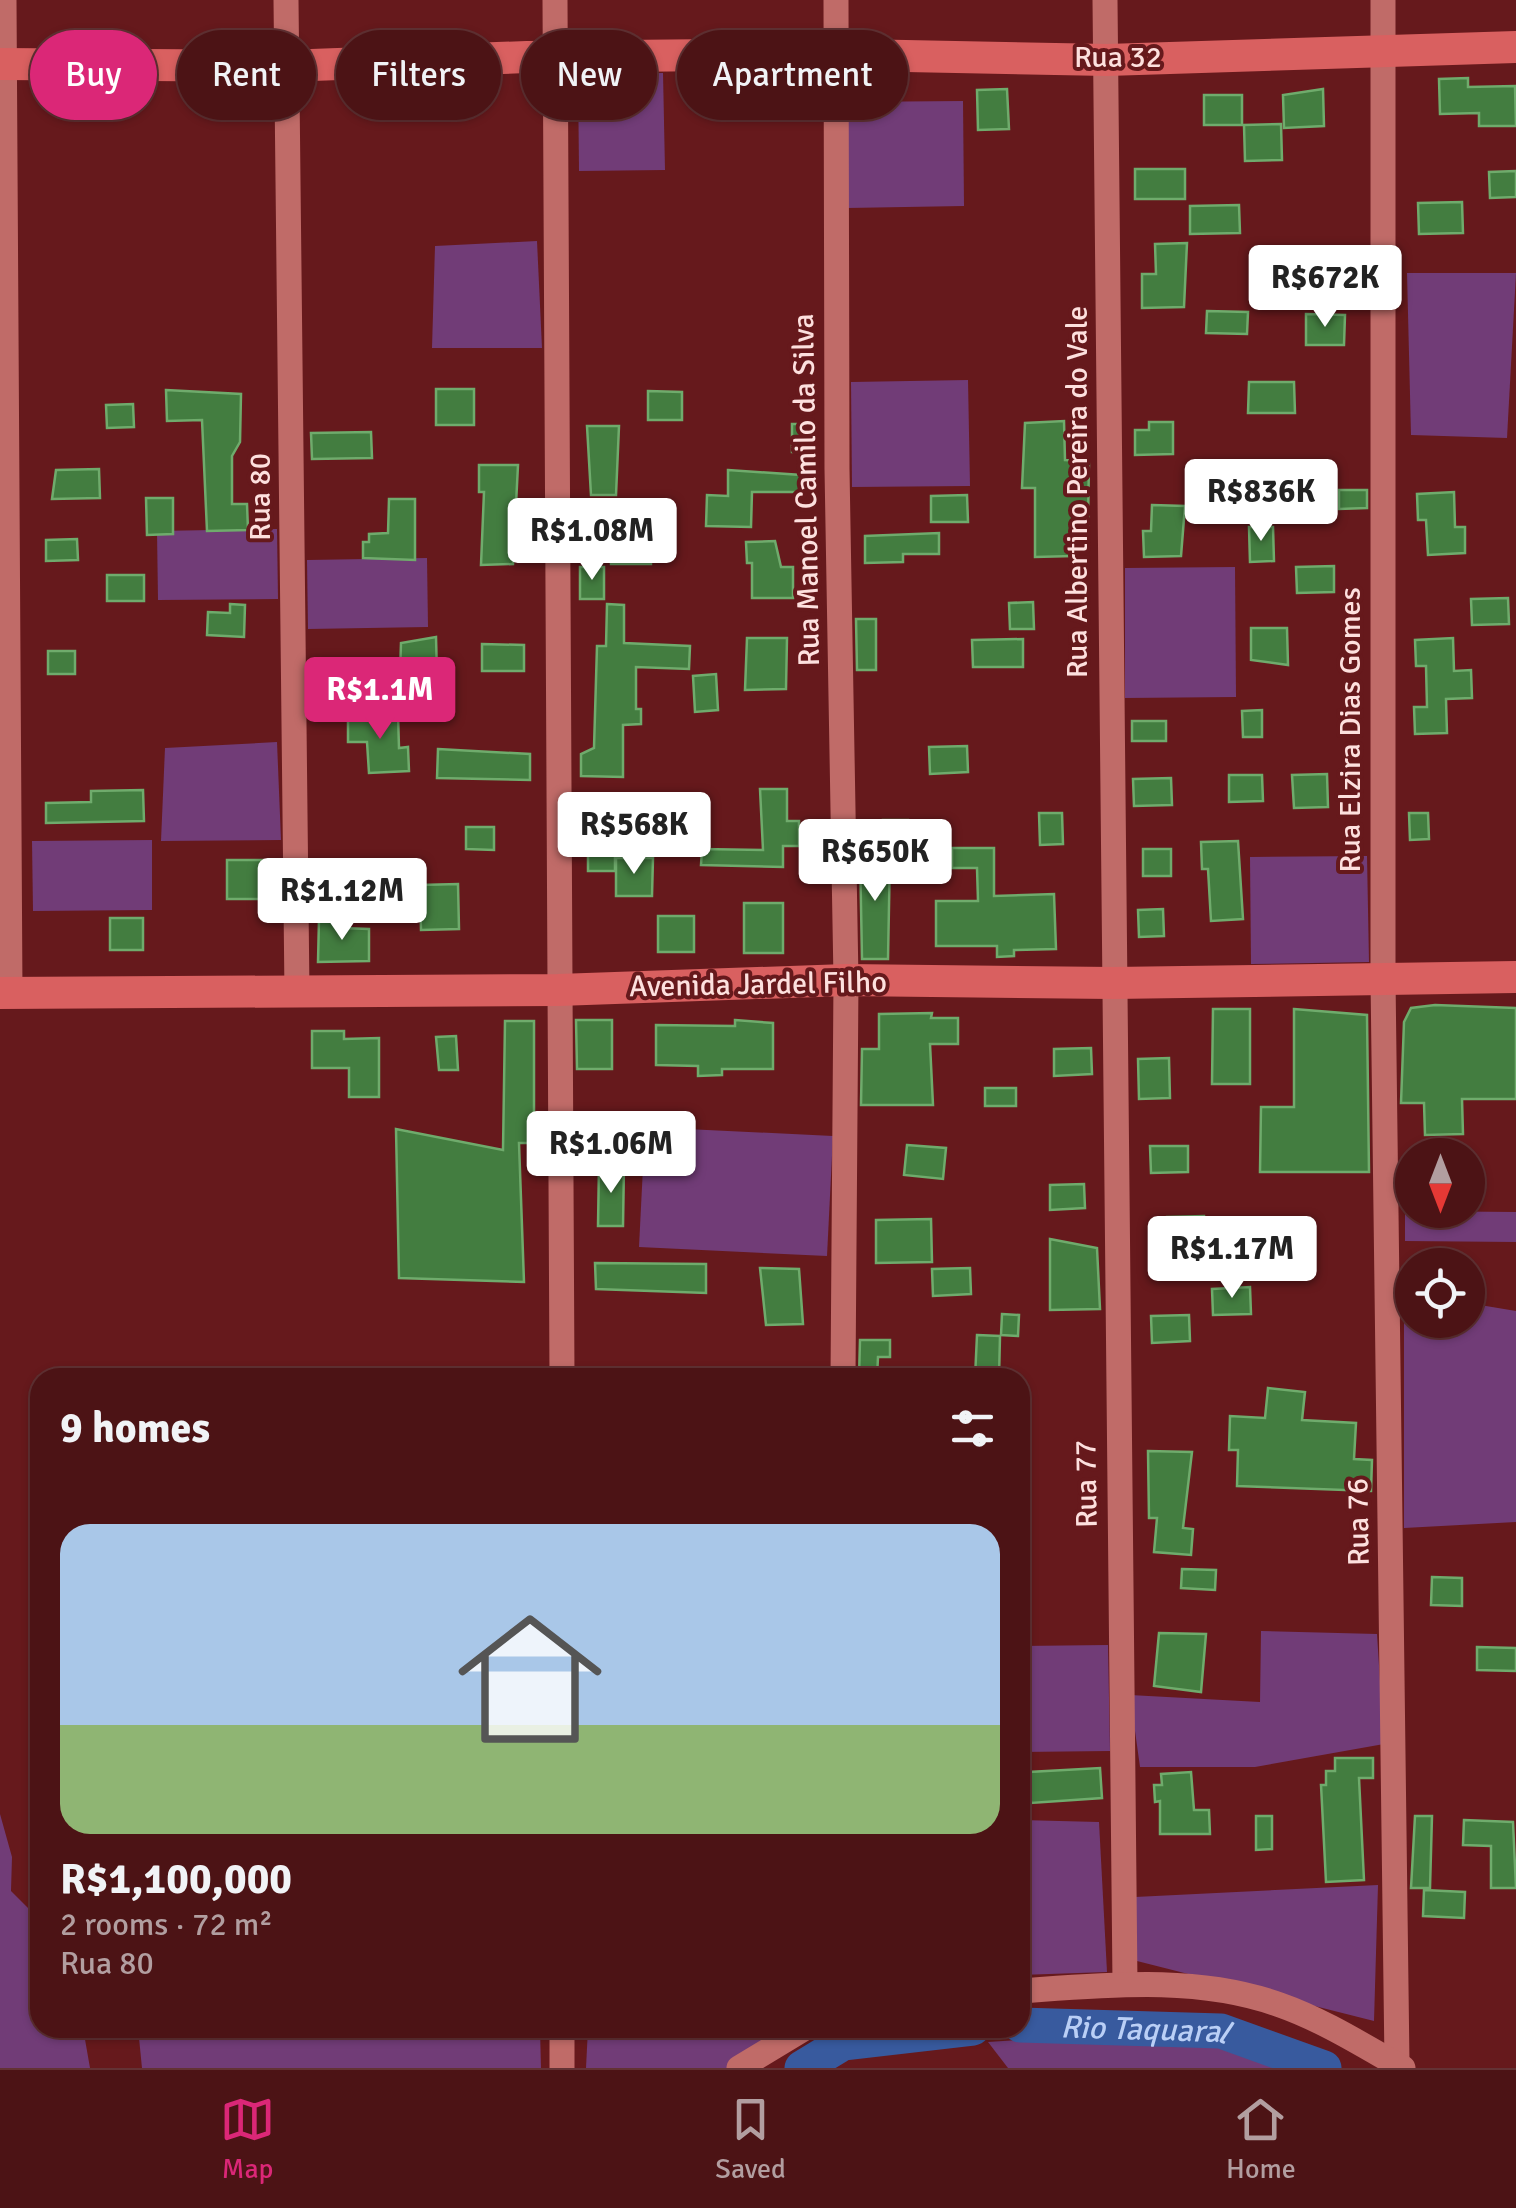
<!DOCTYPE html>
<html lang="en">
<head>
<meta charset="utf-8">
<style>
  :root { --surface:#4c1315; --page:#562022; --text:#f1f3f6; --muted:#b29ea0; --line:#633234; --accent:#db2777 }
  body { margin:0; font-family:Signika,sans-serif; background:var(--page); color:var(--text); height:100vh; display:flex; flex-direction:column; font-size:38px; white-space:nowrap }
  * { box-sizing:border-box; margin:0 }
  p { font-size:32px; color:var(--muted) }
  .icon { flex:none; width:55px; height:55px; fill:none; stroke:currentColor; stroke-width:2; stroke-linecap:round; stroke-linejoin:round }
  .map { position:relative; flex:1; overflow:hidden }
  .side { position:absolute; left:30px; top:1368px; width:1000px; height:670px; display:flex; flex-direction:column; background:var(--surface); border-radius:30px; box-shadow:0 2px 8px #0004,0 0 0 2px var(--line) }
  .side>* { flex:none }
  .banner { position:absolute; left:30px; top:30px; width:1000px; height:90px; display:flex; gap:20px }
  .needle { width:65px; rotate:180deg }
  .controls { position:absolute; left:1395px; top:1138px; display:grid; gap:20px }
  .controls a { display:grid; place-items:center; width:90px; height:90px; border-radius:50%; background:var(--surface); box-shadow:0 2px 8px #0004,0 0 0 2px var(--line); font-size:50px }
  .price { position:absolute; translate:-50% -85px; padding:0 22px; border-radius:10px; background:#fff; color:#222; font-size:32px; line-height:65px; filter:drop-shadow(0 2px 5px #0008) }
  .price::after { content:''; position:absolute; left:50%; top:60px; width:30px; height:22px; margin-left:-15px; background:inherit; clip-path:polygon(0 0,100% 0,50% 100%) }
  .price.active { background:var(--accent); color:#fff }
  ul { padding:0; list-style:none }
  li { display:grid; align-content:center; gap:20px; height:530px; padding:0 30px }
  li span { display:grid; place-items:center; height:310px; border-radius:30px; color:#555 }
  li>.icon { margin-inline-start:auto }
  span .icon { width:180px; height:180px; fill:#fffc; stroke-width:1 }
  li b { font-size:42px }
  h2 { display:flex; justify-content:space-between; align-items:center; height:120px; padding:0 30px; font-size:42px }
  .tag { padding:0 35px; border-radius:45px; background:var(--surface); box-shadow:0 2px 8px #0004,0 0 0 2px var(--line); font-size:35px; line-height:90px }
  .tag.active { background:var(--accent); color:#fff }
  .menu { display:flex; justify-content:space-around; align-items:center; height:140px; border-top:2px solid var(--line); background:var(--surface); font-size:28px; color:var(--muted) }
  .menu a { display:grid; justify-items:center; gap:5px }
  .menu .active { color:var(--accent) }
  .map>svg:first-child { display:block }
</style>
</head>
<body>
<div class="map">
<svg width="1516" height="2068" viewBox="0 0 1516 2068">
  <rect width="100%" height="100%" fill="#66191c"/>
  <!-- green -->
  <g fill="#713c77">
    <polygon points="663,73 665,170 579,171 578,74"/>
    <polygon points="963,101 964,206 847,208 845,102"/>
    <polygon points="537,241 542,348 432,348 435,246"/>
    <polygon points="1407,273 1516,273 1507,438 1411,435"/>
    <polygon points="968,380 970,486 852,487 851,382"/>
    <polygon points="277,529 278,599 158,600 157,531"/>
    <polygon points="427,558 428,627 308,629 307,560"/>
    <polygon points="1235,567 1236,697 1125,698 1125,568"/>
    <polygon points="277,742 281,840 161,841 165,748"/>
    <polygon points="152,840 152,910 33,911 32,841"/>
    <polygon points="1367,856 1369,962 1251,964 1250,857"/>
    <polygon points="645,1127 833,1136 827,1256 639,1247"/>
    <polygon points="1405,1211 1516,1212 1516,1242 1405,1241"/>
    <polygon points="1404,1292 1412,1293 1412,1320 1468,1320 1468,1303 1516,1311 1516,1522 1404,1528"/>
    <polygon points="1261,1631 1377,1634 1384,1744 1255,1767 1140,1767 1130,1695 1260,1702"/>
    <polygon points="1108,1645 1110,1751 1020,1752 1020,1646"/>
    <polygon points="0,1814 12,1857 11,1891 40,1920 40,2028 83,2028 90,2068 0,2068"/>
    <polygon points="1020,1820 1099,1822 1107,1972 1020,1975"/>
    <polygon points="1378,1885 1374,2021 1137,1961 1135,1897"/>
    <polygon points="138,2028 540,2028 541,2068 142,2068"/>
    <polygon points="588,2028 795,2028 744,2068 586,2068"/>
    <polygon points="1073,2036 1220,2042 1315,2068 1008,2068 988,2042"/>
  </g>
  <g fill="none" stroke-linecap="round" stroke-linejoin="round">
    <!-- river -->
    <g stroke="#385a9e" stroke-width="35">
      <path id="s1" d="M1020,2025L1221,2031L1324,2068"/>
      <polyline points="802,2068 843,2043 973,2028"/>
    </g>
  </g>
  <!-- building -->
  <g fill="#437d40" stroke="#6fab6c" stroke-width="2.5">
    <polygon points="1468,78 1468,87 1515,86 1516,126 1479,126 1479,113 1440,114 1439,79"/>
    <polygon points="1007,89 1009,129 978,130 977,90"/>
    <polygon points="1323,89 1324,126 1284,128 1283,95"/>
    <rect x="1204" y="95" width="38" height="30"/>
    <polygon points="1281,124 1282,160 1245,161 1244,125"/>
    <rect x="1135" y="169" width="50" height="30"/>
    <polygon points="1516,171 1516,197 1490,198 1489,172"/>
    <polygon points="1462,202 1463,233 1419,234 1418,203"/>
    <polygon points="1239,205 1240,233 1190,234 1190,206"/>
    <polygon points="1187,243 1184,307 1142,308 1142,274 1156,274 1155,244"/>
    <polygon points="1207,311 1248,312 1247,334 1206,333"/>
    <polygon points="1306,314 1345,315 1344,345 1306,345"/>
    <polygon points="1249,382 1294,382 1295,413 1248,413"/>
    <rect x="436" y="389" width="38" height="36"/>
    <polygon points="166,390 241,394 240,442 232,456 232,504 247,504 248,530 207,531 202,420 167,421"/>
    <polygon points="648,391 682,392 682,420 648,420"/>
    <polygon points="133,404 134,427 107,428 106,405"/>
    <polygon points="1064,421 1065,460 1089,461 1088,525 1072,525 1073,556 1035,557 1035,488 1022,488 1025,423"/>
    <polygon points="1149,422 1173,422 1173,454 1135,455 1135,430 1149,430"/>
    <rect x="792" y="424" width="18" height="28"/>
    <polygon points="587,426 619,426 616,495 591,495"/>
    <polygon points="371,432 372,458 312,459 311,433"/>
    <polygon points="479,465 518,465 513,564 481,565 484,492 479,492"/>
    <rect x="1205" y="465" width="33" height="23"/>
    <polygon points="99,469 100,498 52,499 56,470"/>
    <polygon points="728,470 801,475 800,492 752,492 751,527 706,526 707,495 728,496"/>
    <polygon points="1339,490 1367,490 1367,508 1339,509"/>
    <polygon points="1454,492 1455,527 1465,527 1465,553 1428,555 1426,520 1418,520 1417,494"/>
    <polygon points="967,495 968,522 931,522 931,496"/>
    <polygon points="146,498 173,498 173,534 147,535"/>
    <polygon points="389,499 415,499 415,560 363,558 363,542 369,542 369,534 388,533"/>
    <polygon points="1152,505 1185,506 1181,556 1144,557 1143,531 1151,531"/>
    <polygon points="1249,527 1273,527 1274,561 1250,562"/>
    <polygon points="939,533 939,554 903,554 903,562 865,563 865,536"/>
    <polygon points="611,538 652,538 651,564 611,564"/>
    <polygon points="77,539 78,560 46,561 46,540"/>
    <polygon points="775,541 781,567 793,567 793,598 752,598 752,563 747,563 746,542"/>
    <polygon points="1334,566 1334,592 1297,593 1296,567"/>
    <rect x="580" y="567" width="24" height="32"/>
    <rect x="107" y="575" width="37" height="26"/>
    <polygon points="1508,598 1509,624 1472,625 1471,599"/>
    <polygon points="1033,602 1034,629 1010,629 1009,603"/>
    <polygon points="230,604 245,605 244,637 207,635 208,612 230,613"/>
    <polygon points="607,604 624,605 624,643 690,646 689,669 636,667 636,709 641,709 641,724 623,725 623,777 581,776 581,754 594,748 597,646 606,646"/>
    <polygon points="856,619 876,619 876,670 857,670"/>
    <polygon points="1251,628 1287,628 1288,665 1251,660"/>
    <polygon points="436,637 437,675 400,674 401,643"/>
    <polygon points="747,638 787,638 786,689 745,690"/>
    <polygon points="1453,638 1454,671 1471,670 1472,698 1446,699 1447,733 1415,734 1414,707 1427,707 1426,666 1416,666 1415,640"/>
    <polygon points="1023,639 1023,667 973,667 972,640"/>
    <polygon points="482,644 524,645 524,671 482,671"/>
    <rect x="48" y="651" width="27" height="23"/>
    <polygon points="716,674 718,710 695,712 693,676"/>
    <polygon points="1262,710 1262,737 1243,737 1242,711"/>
    <polygon points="398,714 399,748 408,747 409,771 369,773 367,742 348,742 348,715"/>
    <rect x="1132" y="721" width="34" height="20"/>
    <polygon points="967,746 968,772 930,774 929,747"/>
    <polygon points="438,749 530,754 530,780 437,778"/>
    <polygon points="1327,774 1328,807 1294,808 1292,775"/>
    <polygon points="1229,775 1262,775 1263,801 1229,802"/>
    <polygon points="1171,778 1172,805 1134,806 1133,779"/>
    <polygon points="760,789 787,789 787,821 799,821 799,846 783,846 783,867 701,865 702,849 763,850"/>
    <polygon points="143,790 144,821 46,823 46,803 91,802 91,791"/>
    <polygon points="1039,813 1062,813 1063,844 1040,845"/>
    <polygon points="1409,813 1428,813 1429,839 1410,840"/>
    <polygon points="883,820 908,820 909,846 884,847"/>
    <polygon points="466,827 494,827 494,850 466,849"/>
    <polygon points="1238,841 1243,919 1211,921 1208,869 1202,869 1201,842"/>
    <polygon points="615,848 615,871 588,871 588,849"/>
    <polygon points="952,848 994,848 994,896 1054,894 1056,949 1014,950 1014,956 997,957 997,946 936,946 936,901 978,901 977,868 952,868"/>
    <rect x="1143" y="849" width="28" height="27"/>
    <polygon points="860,852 890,853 888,959 862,959"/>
    <polygon points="616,858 653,858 652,896 616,896"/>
    <rect x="227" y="860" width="36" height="39"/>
    <polygon points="458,884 459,929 421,930 420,885"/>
    <rect x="744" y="903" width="39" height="50"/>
    <polygon points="1163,909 1164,936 1139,937 1138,910"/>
    <rect x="658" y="916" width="36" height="36"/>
    <rect x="110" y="918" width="33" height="32"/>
    <polygon points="319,919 344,920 343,928 369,929 369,961 318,962"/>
    <polygon points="1435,1005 1516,1008 1516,1099 1462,1099 1463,1134 1425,1135 1424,1103 1401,1103 1404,1022 1411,1008"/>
    <polygon points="1213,1009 1250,1009 1250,1084 1212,1084"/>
    <polygon points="1294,1009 1367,1015 1369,1172 1260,1172 1261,1107 1294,1107"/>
    <polygon points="932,1013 931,1018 958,1018 958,1044 930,1044 933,1105 861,1105 862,1049 879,1049 879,1014"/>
    <polygon points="576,1020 612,1020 612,1069 577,1069"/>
    <polygon points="735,1020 773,1023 773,1069 722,1069 722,1075 698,1076 698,1066 656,1065 656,1025 735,1026"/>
    <polygon points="505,1021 534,1021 534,1143 519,1143 524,1282 399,1278 396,1129 503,1150"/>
    <polygon points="312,1031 344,1031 344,1039 379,1038 379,1097 349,1097 349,1068 312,1068"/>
    <polygon points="456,1036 458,1070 439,1070 436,1037"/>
    <polygon points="1091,1048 1092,1074 1054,1076 1054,1049"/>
    <polygon points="1169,1058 1170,1098 1139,1099 1138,1059"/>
    <rect x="985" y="1088" width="31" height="18"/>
    <polygon points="907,1145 946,1148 943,1179 904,1175"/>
    <polygon points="1150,1146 1188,1146 1188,1172 1151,1173"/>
    <polygon points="599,1165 624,1165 623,1226 598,1226"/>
    <polygon points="1084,1184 1085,1208 1050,1210 1050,1185"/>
    <polygon points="1204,1216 1205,1243 1167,1244 1167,1217"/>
    <polygon points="931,1219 932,1262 876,1263 876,1220"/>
    <polygon points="1050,1239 1097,1248 1100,1309 1050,1310"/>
    <polygon points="595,1263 706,1264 706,1293 596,1289"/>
    <polygon points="760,1268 799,1269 803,1324 766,1325"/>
    <polygon points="970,1268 971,1294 933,1296 932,1269"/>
    <polygon points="1250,1287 1251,1314 1213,1315 1212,1289"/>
    <polygon points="1002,1314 1019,1315 1018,1336 1001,1335"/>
    <polygon points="1189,1315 1190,1341 1152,1343 1151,1316"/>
    <polygon points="977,1335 1000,1336 999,1378 975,1378"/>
    <polygon points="860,1340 890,1340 890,1357 878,1357 877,1378 859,1378"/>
    <polygon points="1268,1388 1305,1392 1302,1420 1356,1423 1354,1459 1372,1460 1371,1491 1237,1486 1238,1450 1229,1450 1230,1416 1265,1418"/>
    <polygon points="1148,1451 1192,1452 1183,1528 1193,1529 1191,1555 1154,1552 1157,1518 1149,1518"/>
    <polygon points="1182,1569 1216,1570 1215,1590 1181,1588"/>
    <polygon points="1432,1577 1462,1578 1462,1606 1431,1605"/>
    <polygon points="1159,1633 1206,1634 1201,1692 1154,1686"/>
    <polygon points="1477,1647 1516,1648 1516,1671 1477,1670"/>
    <polygon points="1335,1758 1373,1758 1373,1778 1359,1778 1364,1880 1326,1882 1321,1785 1326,1785 1326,1771 1335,1771"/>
    <polygon points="1100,1768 1102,1798 1031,1803 1029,1772"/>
    <polygon points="1191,1772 1194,1810 1209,1810 1210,1834 1160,1834 1160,1801 1155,1802 1154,1785 1162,1785 1161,1774"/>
    <polygon points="1256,1816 1272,1816 1272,1849 1256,1850"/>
    <polygon points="1415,1816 1432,1816 1430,1888 1411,1888"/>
    <polygon points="1464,1820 1513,1822 1516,1888 1491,1888 1491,1846 1463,1845"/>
    <polygon points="1424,1890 1465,1892 1464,1918 1423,1916"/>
  </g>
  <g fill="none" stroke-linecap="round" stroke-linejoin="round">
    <!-- minor -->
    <g stroke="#c06b68" stroke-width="25">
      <polyline points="4,0 10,993"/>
      <polyline points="286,0 297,994"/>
      <polyline points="555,0 562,1378"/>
      <polyline points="836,0 837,469 846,980 843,1378"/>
      <polyline points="1105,0 1125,1984"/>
      <polyline points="1383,0 1383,979 1397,2064"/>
      <path d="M1020,1991C1105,1985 1198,1975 1280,2005C1323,2020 1364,2046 1403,2068"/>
      <polyline points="562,2028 562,2068"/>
      <polyline points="739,2068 805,2028"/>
    </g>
    <!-- major -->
    <g stroke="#d96060" stroke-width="32">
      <polyline points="0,64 285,66 527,57 806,54 1107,60 1516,47"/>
      <polyline points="0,993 558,990 846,980 1113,983 1516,977"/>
    </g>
  </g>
  <g text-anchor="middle" stroke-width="8" stroke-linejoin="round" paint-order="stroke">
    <!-- street labels -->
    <g font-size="30" fill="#fde0de" stroke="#66191c">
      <text x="1118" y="67">Rua 32</text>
      <text transform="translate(806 490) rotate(-91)" y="10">Rua Manoel Camilo da Silva</text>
      <text transform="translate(1077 492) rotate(-90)" y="10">Rua Albertino Pereira do Vale</text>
      <text transform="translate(260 497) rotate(-90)" y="10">Rua 80</text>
      <text transform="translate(1350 730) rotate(-90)" y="10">Rua Elzira Dias Gomes</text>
      <text transform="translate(758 984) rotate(-1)" y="10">Avenida Jardel Filho</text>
      <text transform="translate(1086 1484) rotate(-91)" y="10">Rua 77</text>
      <text transform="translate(1358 1522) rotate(-91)" y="10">Rua 76</text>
    </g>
    <!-- water labels -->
    <g font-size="32" font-style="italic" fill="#bacff6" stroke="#66191c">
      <text dy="11" stroke="none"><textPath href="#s1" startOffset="125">Rio Taquaral</textPath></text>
    </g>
  </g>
</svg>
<div class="controls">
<a><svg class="needle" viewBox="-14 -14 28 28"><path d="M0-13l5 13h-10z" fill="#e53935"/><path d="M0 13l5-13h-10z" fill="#b29ea0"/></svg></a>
<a><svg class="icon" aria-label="locate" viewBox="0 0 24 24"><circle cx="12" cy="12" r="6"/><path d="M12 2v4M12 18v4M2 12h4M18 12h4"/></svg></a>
</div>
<b class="price" style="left:1325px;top:330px">R$672K</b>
<b class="price" style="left:1261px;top:544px">R$836K</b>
<b class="price" style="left:592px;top:583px">R$1.08M</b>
<b class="price active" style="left:380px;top:742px">R$1.1M</b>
<b class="price" style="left:634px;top:877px">R$568K</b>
<b class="price" style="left:875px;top:904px">R$650K</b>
<b class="price" style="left:342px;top:943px">R$1.12M</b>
<b class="price" style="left:611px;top:1196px">R$1.06M</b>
<b class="price" style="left:1232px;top:1301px">R$1.17M</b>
<div class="banner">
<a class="tag active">Buy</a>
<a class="tag">Rent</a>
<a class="tag">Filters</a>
<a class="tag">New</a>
<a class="tag">Apartment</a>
</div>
<section class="side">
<h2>9 homes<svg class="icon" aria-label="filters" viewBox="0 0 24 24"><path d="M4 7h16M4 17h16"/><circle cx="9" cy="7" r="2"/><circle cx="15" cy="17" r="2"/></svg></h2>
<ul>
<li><span style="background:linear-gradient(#a9c7e8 65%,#8fb573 0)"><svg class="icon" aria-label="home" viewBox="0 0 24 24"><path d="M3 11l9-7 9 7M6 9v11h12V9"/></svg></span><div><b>R$1,100,000</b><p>2 rooms · 72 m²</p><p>Rua 80</p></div></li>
</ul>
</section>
</div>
<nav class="menu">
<a class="active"><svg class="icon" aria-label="map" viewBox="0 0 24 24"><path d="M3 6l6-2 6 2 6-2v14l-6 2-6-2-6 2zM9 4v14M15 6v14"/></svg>Map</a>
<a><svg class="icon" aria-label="saved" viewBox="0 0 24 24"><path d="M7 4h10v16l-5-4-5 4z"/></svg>Saved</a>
<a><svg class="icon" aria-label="home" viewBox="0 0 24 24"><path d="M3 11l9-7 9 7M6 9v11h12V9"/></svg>Home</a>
</nav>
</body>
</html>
